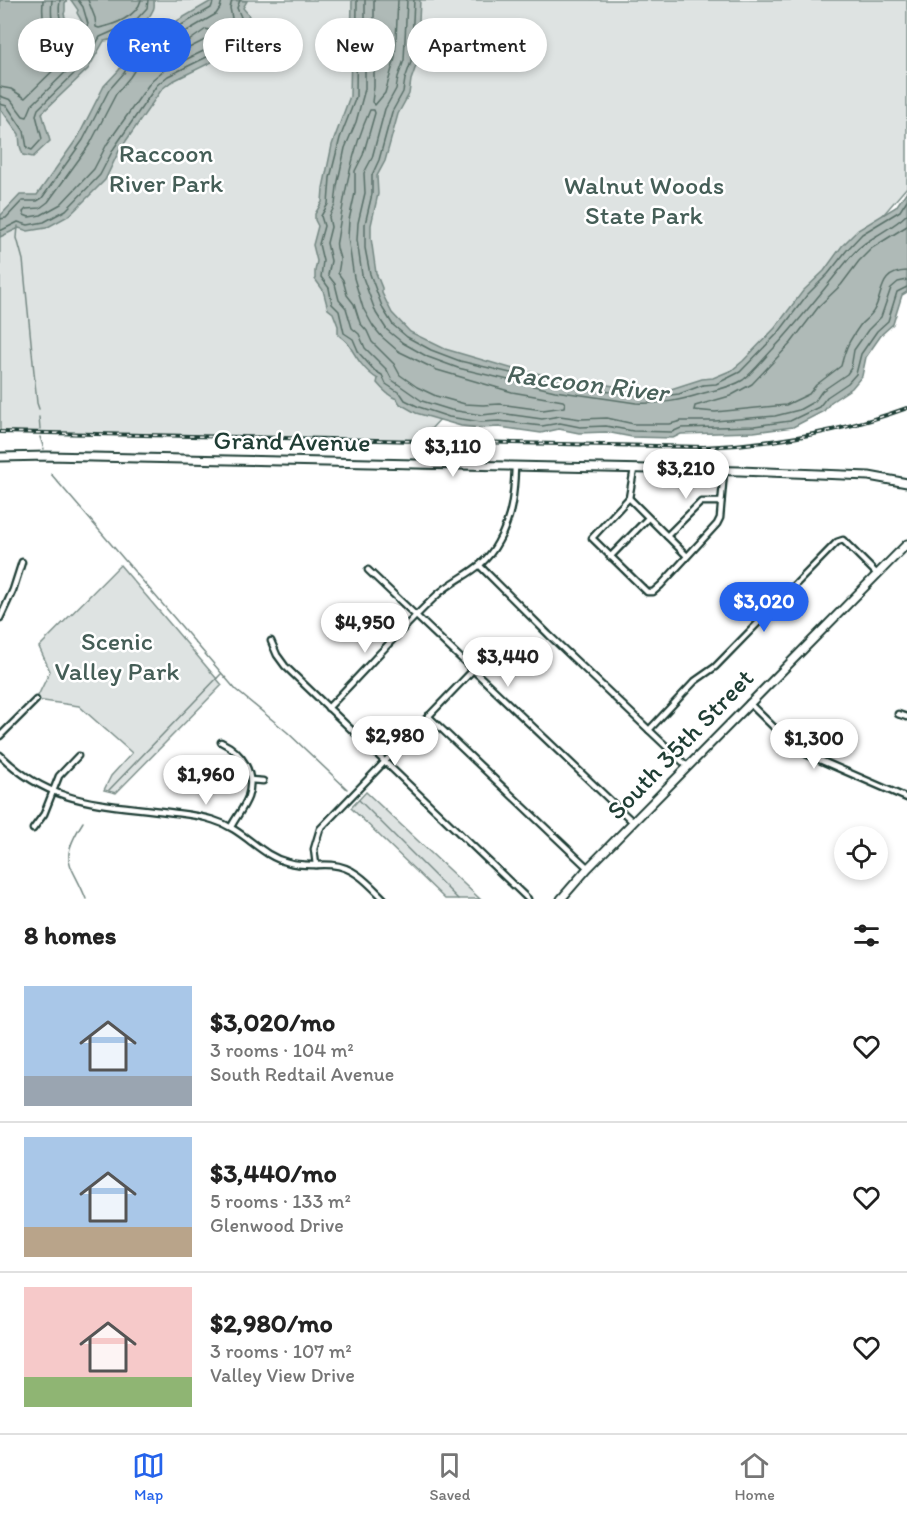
<!DOCTYPE html>
<html lang="en">
<head>
<meta charset="utf-8">
<style>
  :root { --surface:#fff; --page:#f2f2f2; --text:#222; --muted:#767676; --line:#e0e0e0; --accent:#2563eb }
  body { margin:0; font-family:Itim,sans-serif; background:var(--page); color:var(--text); height:100vh; display:flex; flex-direction:column; font-size:22px; white-space:nowrap }
  * { box-sizing:border-box; margin:0 }
  p { font-size:20px; color:var(--muted) }
  .icon { flex:none; width:33px; height:33px; fill:none; stroke:currentColor; stroke-width:2; stroke-linecap:round; stroke-linejoin:round }
  .map { position:relative; height:899px; overflow:hidden }
  .side { display:flex; flex-direction:column; background:var(--surface); flex:1 }
  .side>* { flex:none }
  .hud { position:absolute; left:18px; top:18px; width:600px; height:54px; display:flex; gap:12px }
  .tools { position:absolute; left:834px; top:826px; display:grid; gap:12px }
  .tools a { display:grid; place-items:center; width:54px; height:54px; border-radius:50%; background:var(--surface); box-shadow:0 3px 9px #0003; font-size:30px }
  .price { position:absolute; translate:-50% -51px; padding:0 14px; border-radius:21px; background:#fff; color:#222; font-size:20px; line-height:39px; filter:drop-shadow(0 2px 3px #0008) }
  .price::after { content:''; position:absolute; left:50%; top:36px; width:18px; height:14px; margin-left:-9px; background:inherit; clip-path:polygon(0 0,100% 0,50% 100%) }
  .price.active { background:var(--accent); color:#fff }
  ul { padding:0; list-style:none }
  li { display:flex; align-items:center; gap:18px; height:150px; padding:0 24px }
  li+li { border-top:2px solid var(--line) }
  li span { display:grid; place-items:center; flex:none; width:168px; height:120px; border-radius:0px; color:#555 }
  li>.icon { margin-inline-start:auto }
  span .icon { width:72px; height:72px; fill:#fffc; stroke-width:1 }
  li b { font-size:26px }
  h2 { display:flex; justify-content:space-between; align-items:center; height:72px; padding:0 24px; font-size:26px }
  .tag { padding:0 21px; border-radius:27px; background:var(--surface); box-shadow:0 3px 9px #0003; font-size:21px; line-height:54px }
  .tag.active { background:var(--accent); color:#fff }
  .tab-bar { display:flex; justify-content:space-around; align-items:center; height:84px; border-top:2px solid var(--line); background:var(--surface); font-size:16px; color:var(--muted) }
  .tab-bar a { display:grid; justify-items:center; gap:3px }
  .tab-bar .active { color:var(--accent) }
  .map>svg:first-child { display:block }
</style>
</head>
<body>
<div class="map">
<svg width="907" height="899" viewBox="0 0 907 899">
  <rect width="100%" height="100%" fill="#fff"/>
  <filter id="ink" filterUnits="userSpaceOnUse"><feTurbulence type="fractalNoise" baseFrequency=".0167" numOctaves="2"/><feDisplacementMap in="SourceGraphic" scale="12" xChannelSelector="R" yChannelSelector="G"/><feConvolveMatrix kernelMatrix="1 2 1 2 8 2 1 2 1" color-interpolation-filters="sRGB"/></filter>
  <g filter="url(#ink)">
    <!-- green -->
    <g fill="#dee3e2" stroke="#7e908b" stroke-width="1.5">
      <polygon points="0,0 378,0 324,220 453,405 419,442 0,432"/>
      <polygon points="406,0 907,0 907,187 831,276 713,404 474,372 381,315 361,279 370,184"/>
      <polygon points="120,565 222,685 116,793 104,790 111,776 132,753 79,706 36,700 50,671 39,647"/>
      <polygon points="366,792 480,899 445,899 351,808"/>
    </g>
    <!-- water -->
    <g fill="#afbab7" stroke="#758883" stroke-width="1.5">
      <path d="M0,0H67L65,3V11L64,14L66,20L73,25L75,24L84,25L77,13L78,10L71,0H154C154,3 155,7 153,10C148,24 119,39 104,41L88,69L42,113L50,141L33,157L23,155L20,146L19,134L0,108Z"/>
      <polygon points="213,0 247,1 243,8 249,15 224,56 171,82 162,89 119,151 105,180 70,215 46,228 28,231 19,228 0,237 1,215 20,195 37,195 78,137 104,86 119,70 134,46"/>
      <path d="M352,0H420L417,63L411,80L409,94L398,114L385,161L377,176L378,194L371,225V238L376,273L382,288V293L392,313L410,332L445,349L517,370L638,390L654,391L671,389L702,379L713,378L732,370L743,361L775,328L803,291L824,271L842,246L858,230L896,207L907,191V292L902,295L893,324L882,334L866,357L862,376L852,388L831,402L824,411L793,427L754,432L681,434L673,438L632,437L606,432L579,433L559,429L541,433L499,427L481,428L461,426L416,413L400,404L397,399C388,396 382,389 377,383L378,379C365,372 356,357 349,345C346,340 341,338 338,334V326L333,313L328,309L323,290L315,279V271L317,261L313,245L318,226L315,220V214L322,202L323,188L332,145L350,96Z"/>
    </g>
    <g fill="none" stroke-linecap="round" stroke-linejoin="round">
      <!-- shore -->
      <g stroke="#596f68" stroke-width="1.5">
        <path d="M60,0C57,19 61,35 84,30L88,24L83,7L78,0"/>
        <path d="M88,0L95,18L96,27L99,28C113,25 137,17 141,0"/>
        <polyline points="222,0 220,8 216,14 144,56 130,77 116,94 90,144 48,202 40,208 26,209 23,212 24,215 29,217 41,215 61,204 94,169 107,144 152,80 164,70 214,46 232,18 230,8 232,0"/>
        <polyline points="357,0 356,97 340,138 330,178 328,204 321,216 324,226 319,244 323,261 321,277 329,288 332,304 339,311 344,333 353,339 359,353 375,371 382,375 386,384 401,394 405,400 419,407 449,417 481,422 499,421 542,426 560,423 580,427 606,426 633,431 672,432 681,428 754,426 790,421 819,407 827,397 848,383 856,374 861,354 877,331 888,321 897,292 907,287"/>
        <polyline points="365,0 365,89 356,122 345,148 337,186 335,205 329,217 331,227 327,243 331,261 328,275 335,284 339,300 346,308 352,328 359,334 365,348 387,370 392,380 422,401 451,410 482,415 500,413 542,419 560,416 581,419 607,418 634,424 670,424 681,421 715,421 775,416 799,410 815,401 822,391 847,374 851,368 854,350 868,330 881,317 891,288 898,282 907,280"/>
        <polyline points="374,0 374,87 372,102 375,105 385,93 395,58 398,0"/>
        <path d="M407,0L404,60L398,77L396,89L385,109L372,158L364,173L365,193L358,223L357,240L362,275L376,313L387,330L403,343L428,357L458,368L555,391L636,403C662,404 679,401 704,393C717,389 730,388 743,380C755,371 764,358 775,347C802,318 826,286 852,255C867,237 891,231 907,214"/>
        <polyline points="414,0 411,62 405,79 403,92 392,112 379,160 372,175 372,194 365,224 365,248 370,274 383,309 393,325 407,337 431,350 460,361 557,384 637,396 654,397 679,394 703,385 716,384 740,372 779,332 807,295 828,274 847,250 862,234 900,211 907,200"/>
        <polygon points="206,29 211,31 207,39 189,48 185,47 186,43"/>
        <path d="M0,87L11,89L25,98L72,52L71,48C45,41 41,24 43,0"/>
        <path d="M0,96L11,100L23,116L27,117L32,105L77,61L88,42L86,38C56,42 49,27 52,0"/>
        <polyline points="0,104 7,106 24,131 27,148 32,150 42,139 36,115 38,109 83,65 100,37 134,22 147,8 148,0"/>
        <path d="M370,110H374L375,113L363,155L355,171V193L349,220L348,237L354,278L363,308L373,326L382,337L398,351L437,370L512,392L563,401L565,403L564,407L543,410L500,404L483,405L465,404L436,396L417,387L400,375L394,364L372,342L367,331L360,323L354,304L347,295L343,280L338,273C339,268 340,264 340,259C339,253 335,247 337,241C344,197 351,152 370,110Z"/>
        <polyline points="0,219 6,218 22,201 37,201 42,198 83,140 109,90 124,73 138,50 211,8 214,0"/>
        <path d="M907,226L872,248L859,261L841,285L820,305L791,343L752,384L730,396L695,406L694,410L715,412L786,405L809,394L816,385L841,366C846,346 849,341 861,324C865,320 871,316 874,310C884,293 878,272 907,271"/>
        <polyline points="0,231 18,222 28,225 44,222 66,210 100,175 114,148 157,85 168,76 219,51 241,17 237,8 240,0"/>
      </g>
      <!-- stream -->
      <g stroke="#758883" stroke-width="1.5">
        <polyline points="18,226 17,238 23,260 37,403 39,409"/>
        <polyline points="39,417 40,429"/>
        <polyline points="40,437 44,449"/>
        <polyline points="51,474 236,690 287,732 347,789"/>
        <polyline points="109,790 221,674"/>
        <polyline points="359,800 458,899"/>
        <path d="M83,822C57,863 72,862 86,899"/>
      </g>
      <!-- street casing -->
      <g stroke="#1f3d34" stroke-width="9">
        <g id="street">
          <polyline points="634,469 629,498 592,538 647,592 653,592 661,585 717,524 720,518 724,471"/>
          <polyline points="629,498 687,556"/>
          <polyline points="667,536 701,502 721,502"/>
          <polyline points="610,557 648,518"/>
          <polyline points="480,566 549,635 688,767"/>
          <polyline points="368,570 633,822"/>
          <polyline points="0,618 13,590 22,562"/>
          <polyline points="271,641 277,655 285,666 528,899"/>
          <polyline points="749,703 791,744 806,754 907,798"/>
          <path d="M328,708C364,671 399,631 437,595C459,575 482,572 498,542C512,518 514,494 515,467"/>
          <polyline points="898,714 907,717"/>
          <polyline points="428,716 588,868"/>
          <polyline points="649,730 695,681 715,667 837,542 843,540 877,574"/>
          <polyline points="0,736 36,700"/>
          <path d="M221,742C242,752 256,773 248,797C244,808 236,817 231,827"/>
          <path d="M0,755C52,806 100,803 168,812C183,814 198,815 213,820C244,829 259,855 287,862C302,867 317,864 332,865C355,867 369,884 384,899"/>
          <polyline points="250,780 263,781"/>
          <polyline points="33,829 44,814 59,776 78,756"/>
          <polyline points="316,865 314,849 320,829 473,670"/>
        </g>
      </g>
      <!-- secondary casing -->
      <g stroke="#1f3d34" stroke-width="11">
        <g id="secondary">
          <polyline points="0,457 47,456 740,471 869,476 907,483"/>
          <polyline points="561,899 588,868 907,544"/>
        </g>
      </g>
      <!-- street -->
      <use href="#street" stroke="#fff" stroke-width="4.5"/>
      <!-- secondary -->
      <use href="#secondary" stroke="#fff" stroke-width="7"/>
      <!-- rail casing -->
      <g stroke="#1f3d34" stroke-width="4">
        <path id="rail" d="M0,432L704,447C774,444 841,432 907,408"/>
      </g>
      <!-- rail -->
      <use href="#rail" stroke="#fff" stroke-width="1.5" stroke-dasharray="4.5" stroke-linecap="butt"/>
    </g>
  </g>
  <g text-anchor="middle" stroke-width="5" stroke-linejoin="round" paint-order="stroke">
    <!-- park labels -->
    <g font-size="26" fill="#455e57" stroke="#fff">
      <text x="166" y="162">Raccoon<tspan x="166" dy="30">River Park</tspan></text>
      <text x="644" y="194">Walnut Woods<tspan x="644" dy="30">State Park</tspan></text>
      <text x="117" y="650">Scenic<tspan x="117" dy="30">Valley Park</tspan></text>
    </g>
    <!-- street labels -->
    <g font-size="26" fill="#1f3d34" stroke="#fff">
      <text transform="translate(292 441) rotate(1)" y="9">Grand Avenue</text>
      <text transform="translate(680 744) rotate(-46)" y="9">South 35th Street</text>
    </g>
    <!-- water labels -->
    <g font-size="27" font-style="italic" fill="#4a625b" stroke="#fff">
      <text transform="translate(587 383) rotate(7)" y="9">Raccoon River</text>
    </g>
  </g>
</svg>
<div class="tools">
<a><svg class="icon" aria-label="locate" viewBox="0 0 24 24"><circle cx="12" cy="12" r="6"/><path d="M12 2v4M12 18v4M2 12h4M18 12h4"/></svg></a>
</div>
<b class="price" style="left:453px;top:478px">$3,110</b>
<b class="price" style="left:686px;top:500px">$3,210</b>
<b class="price active" style="left:764px;top:633px">$3,020</b>
<b class="price" style="left:365px;top:654px">$4,950</b>
<b class="price" style="left:508px;top:688px">$3,440</b>
<b class="price" style="left:395px;top:767px">$2,980</b>
<b class="price" style="left:814px;top:770px">$1,300</b>
<b class="price" style="left:206px;top:806px">$1,960</b>
<div class="hud">
<a class="tag">Buy</a>
<a class="tag active">Rent</a>
<a class="tag">Filters</a>
<a class="tag">New</a>
<a class="tag">Apartment</a>
</div>
</div>
<section class="side">
<h2>8 homes<svg class="icon" aria-label="filters" viewBox="0 0 24 24"><path d="M4 7h16M4 17h16"/><circle cx="9" cy="7" r="2"/><circle cx="15" cy="17" r="2"/></svg></h2>
<ul>
<li><span style="background:linear-gradient(#a9c7e8 75%,#9aa5b1 0)"><svg class="icon" aria-label="home" viewBox="0 0 24 24"><path d="M3 11l9-7 9 7M6 9v11h12V9"/></svg></span><div><b>$3,020/mo</b><p>3 rooms · 104 m²</p><p>South Redtail Avenue</p></div><svg class="icon" aria-label="heart" viewBox="0 0 24 24"><path d="M12 20l-8-8c-3-5 5-10 8-4 3-6 11-1 8 4z"/></svg></li>
<li><span style="background:linear-gradient(#a9c7e8 75%,#b9a48a 0)"><svg class="icon" aria-label="home" viewBox="0 0 24 24"><path d="M3 11l9-7 9 7M6 9v11h12V9"/></svg></span><div><b>$3,440/mo</b><p>5 rooms · 133 m²</p><p>Glenwood Drive</p></div><svg class="icon" aria-label="heart" viewBox="0 0 24 24"><path d="M12 20l-8-8c-3-5 5-10 8-4 3-6 11-1 8 4z"/></svg></li>
<li><span style="background:linear-gradient(#f6c9c9 75%,#8fb573 0)"><svg class="icon" aria-label="home" viewBox="0 0 24 24"><path d="M3 11l9-7 9 7M6 9v11h12V9"/></svg></span><div><b>$2,980/mo</b><p>3 rooms · 107 m²</p><p>Valley View Drive</p></div><svg class="icon" aria-label="heart" viewBox="0 0 24 24"><path d="M12 20l-8-8c-3-5 5-10 8-4 3-6 11-1 8 4z"/></svg></li>
</ul>
</section>
<nav class="tab-bar">
<a class="active"><svg class="icon" aria-label="map" viewBox="0 0 24 24"><path d="M3 6l6-2 6 2 6-2v14l-6 2-6-2-6 2zM9 4v14M15 6v14"/></svg>Map</a>
<a><svg class="icon" aria-label="saved" viewBox="0 0 24 24"><path d="M7 4h10v16l-5-4-5 4z"/></svg>Saved</a>
<a><svg class="icon" aria-label="home" viewBox="0 0 24 24"><path d="M3 11l9-7 9 7M6 9v11h12V9"/></svg>Home</a>
</nav>
</body>
</html>
